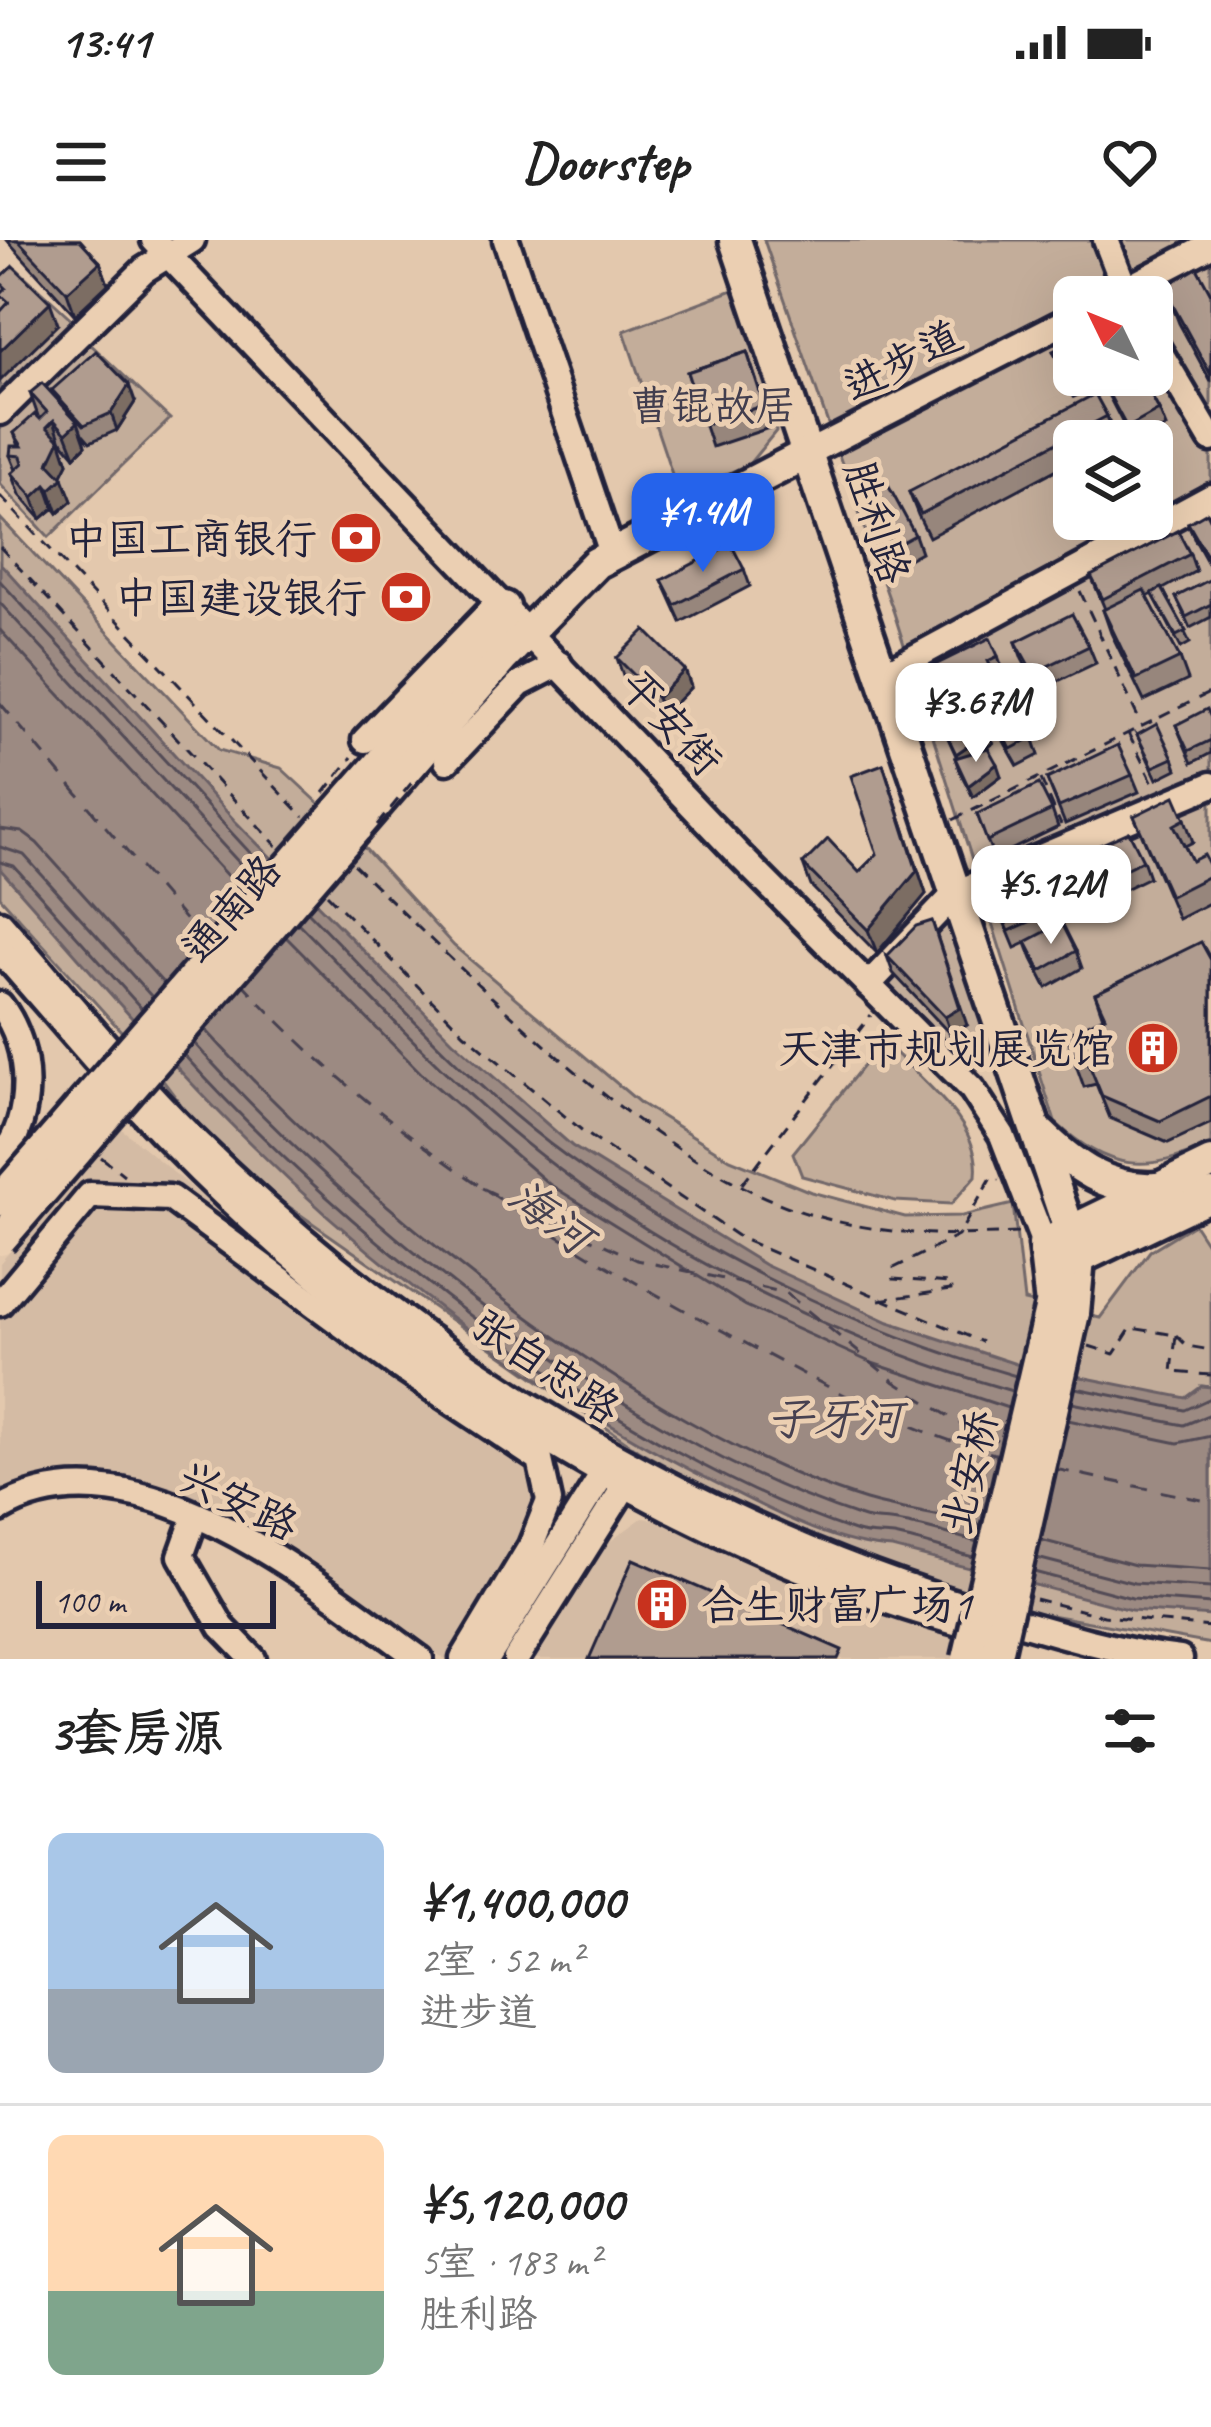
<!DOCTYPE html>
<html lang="zh">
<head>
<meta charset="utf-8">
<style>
  :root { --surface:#fff; --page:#f6f6f6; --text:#222; --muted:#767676; --line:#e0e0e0; --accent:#2563eb }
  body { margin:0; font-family:Caveat,"LXGW WenKai TC",sans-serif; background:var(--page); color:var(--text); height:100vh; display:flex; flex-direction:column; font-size:45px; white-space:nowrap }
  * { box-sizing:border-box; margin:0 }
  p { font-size:39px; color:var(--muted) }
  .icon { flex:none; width:66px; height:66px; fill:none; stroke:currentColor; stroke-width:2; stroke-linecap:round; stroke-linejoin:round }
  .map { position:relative; height:1419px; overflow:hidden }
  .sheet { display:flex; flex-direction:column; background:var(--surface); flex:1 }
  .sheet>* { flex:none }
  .needle { width:78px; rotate:313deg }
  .controls { position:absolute; left:1053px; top:36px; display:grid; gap:24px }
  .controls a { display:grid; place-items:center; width:120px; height:120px; border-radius:18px; background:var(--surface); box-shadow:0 12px 48px #0002; font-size:60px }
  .scale { position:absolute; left:36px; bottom:30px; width:240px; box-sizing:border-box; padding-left:12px; border:6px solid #22223b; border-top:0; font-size:33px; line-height:42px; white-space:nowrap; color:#22223b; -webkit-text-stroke:9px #ebcfb2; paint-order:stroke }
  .price { position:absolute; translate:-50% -102px; padding:0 27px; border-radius:24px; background:#fff; color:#222; font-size:39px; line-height:78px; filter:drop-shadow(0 3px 6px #0008) }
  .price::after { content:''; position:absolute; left:50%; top:72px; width:36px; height:27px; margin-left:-18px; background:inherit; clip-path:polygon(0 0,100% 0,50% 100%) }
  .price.on { background:var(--accent); color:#fff }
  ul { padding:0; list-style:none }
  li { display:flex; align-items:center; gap:36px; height:300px; padding:0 48px }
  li+li { border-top:3px solid var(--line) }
  li span { display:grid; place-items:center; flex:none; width:336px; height:240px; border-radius:18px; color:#555 }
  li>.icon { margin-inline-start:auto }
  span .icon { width:144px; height:144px; fill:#fffc; stroke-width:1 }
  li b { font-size:51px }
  h2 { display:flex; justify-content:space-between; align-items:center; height:144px; padding:0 48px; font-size:51px }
  .status { display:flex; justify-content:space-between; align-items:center; height:84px; padding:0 60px; background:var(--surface); direction:ltr }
  .status svg { height:33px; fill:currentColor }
  header { display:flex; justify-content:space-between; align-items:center; height:156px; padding:0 48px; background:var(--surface); font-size:54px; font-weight:600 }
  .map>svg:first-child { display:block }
</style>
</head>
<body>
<div class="status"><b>13:41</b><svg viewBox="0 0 49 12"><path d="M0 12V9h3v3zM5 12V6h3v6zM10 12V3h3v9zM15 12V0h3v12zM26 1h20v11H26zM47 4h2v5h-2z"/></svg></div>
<header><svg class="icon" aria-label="menu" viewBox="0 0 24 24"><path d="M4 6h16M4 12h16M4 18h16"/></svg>Doorstep<svg class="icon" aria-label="heart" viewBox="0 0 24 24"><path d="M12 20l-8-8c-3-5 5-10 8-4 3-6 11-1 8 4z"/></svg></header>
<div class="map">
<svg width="1211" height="1419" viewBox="0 0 1211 1419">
  <rect width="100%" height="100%" fill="#e3c8ad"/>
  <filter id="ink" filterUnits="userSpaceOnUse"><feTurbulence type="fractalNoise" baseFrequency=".00833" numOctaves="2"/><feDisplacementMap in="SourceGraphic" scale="24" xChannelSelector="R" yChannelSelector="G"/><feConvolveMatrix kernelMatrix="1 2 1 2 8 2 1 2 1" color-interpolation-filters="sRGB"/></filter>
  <g filter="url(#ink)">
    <!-- built -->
    <g fill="#d4bba4">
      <polygon points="118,886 285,1026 429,1135 551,1216 561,1253 554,1275 463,1419 445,1419 247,1289 163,1249 112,1233 78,1230 0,1249 0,1023"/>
      <polygon points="642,1278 659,1280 886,1376 1036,1419 533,1419 608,1303"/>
    </g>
    <!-- green -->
    <g fill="#c3ad9a" stroke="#72686a" stroke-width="3" fill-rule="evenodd">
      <path d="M764,0H1211V904C1146,934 1109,931 1055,882L894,373ZM1074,57H1152V135H1074ZM1074,201H1152V279H1074Z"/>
      <polygon points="17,29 79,86 0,163 0,46"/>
      <polygon points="733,50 770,148 776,191 749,224 679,255 624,91"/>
      <polygon points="86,100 170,179 49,297 0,244 0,185"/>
      <polygon points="0,278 219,510 281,528 348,590 454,706 640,863 730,919 811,952 905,977 962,976 1013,964 1024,1061 1100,1078 1150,1011 1194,984 1211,1010 1211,1147 1202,1146 1211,1158 1211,1404 1023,1370 921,1340 757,1277 638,1210 265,950 200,890 149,822 0,657"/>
      <polygon points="948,669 990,816 977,831 881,740"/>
      <path d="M885,808L894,811C926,844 982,886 976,936L951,964L895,961L802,936L793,913L875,811Z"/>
    </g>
    <!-- water -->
    <path fill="#9c8a82" stroke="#6b6066" stroke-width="3" d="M0,323L235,581L454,802L572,906L765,1025L889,1082L1016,1124L1186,1158L1202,1146L1211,1147V1376L1131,1370L892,1308C832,1304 776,1273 722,1246C555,1164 385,1036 252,905C163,818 83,721 0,629Z"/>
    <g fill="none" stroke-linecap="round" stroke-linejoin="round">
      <!-- shore -->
      <g stroke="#534c57" stroke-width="3">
        <polyline points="0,341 264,628"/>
        <polyline points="0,363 255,640"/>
        <polyline points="0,390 243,653"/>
        <polyline points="0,589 22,592 37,603 164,744"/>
        <polyline points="0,607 24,615 152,757"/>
        <polyline points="0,622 14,626 142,769"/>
        <path d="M308,672C390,755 471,847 566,916C702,1014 856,1090 1016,1136"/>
        <path d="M298,683C380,766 462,857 556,927C690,1028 851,1105 1012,1151"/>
        <polyline points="286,697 423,835 549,944 746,1066 872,1123 1008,1168"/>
        <path d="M206,790C362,963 640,1191 866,1260C899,1270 945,1275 981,1285"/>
        <path d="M194,803C357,985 627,1201 861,1277C872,1281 885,1280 897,1282C924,1286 951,1295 977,1302"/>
        <path d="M184,815C349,998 622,1215 857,1292C869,1296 881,1294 894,1296C920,1301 947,1310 973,1317"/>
        <polyline points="1076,1148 1185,1170 1211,1158"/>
        <polyline points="1072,1163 1184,1185 1211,1174"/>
        <polyline points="1068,1180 1178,1203 1211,1196"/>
        <polyline points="1041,1300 1135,1325 1211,1330"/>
        <polyline points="1037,1318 1134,1343 1211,1348"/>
        <polyline points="1034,1332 1132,1358 1211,1364"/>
      </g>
      <!-- ferry -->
      <g stroke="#474150" stroke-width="3" stroke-dasharray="15 12" stroke-linecap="butt">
        <polyline points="0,463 206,704"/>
        <path d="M241,742C384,898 563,1006 749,1105C828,1147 912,1194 999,1215"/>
        <polyline points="482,948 637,1020 786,1053 895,1142 964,1186 1005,1203"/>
        <polyline points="1055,1229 1211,1262"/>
      </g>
      <!-- minor casing -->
      <g stroke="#22223b" stroke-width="33">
        <g id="minor">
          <polyline points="154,0 738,614 972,849 1002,895 1044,1004"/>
          <polyline points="506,0 612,313"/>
          <polyline points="1106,0 1128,57"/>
          <polyline points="1111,57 1211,5"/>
          <polyline points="1152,99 1211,199"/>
          <polyline points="0,172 144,30 192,0"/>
          <polyline points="810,212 1074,77"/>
          <polyline points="884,434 1211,257"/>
          <polyline points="365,500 499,362"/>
          <polyline points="447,521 520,444 559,424"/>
          <path d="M0,683C63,755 125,831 193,899C416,1119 695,1288 995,1375C1055,1393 1118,1412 1180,1419"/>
          <path d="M0,710C58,776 114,844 176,907C388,1125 694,1316 989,1391"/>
          <polyline points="868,745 956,653 1211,545"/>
          <path d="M0,765C33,807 35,878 0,920"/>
          <polyline points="0,1063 90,955 170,958 397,1125 540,1220 549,1261 531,1306 463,1419"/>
          <path d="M0,1269C134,1191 316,1344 420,1419"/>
          <polyline points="195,1277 181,1316 222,1387 253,1419"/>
          <polyline points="487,1419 609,1224"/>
          <polyline points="516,1419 633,1233"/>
        </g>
      </g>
      <!-- major casing -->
      <g stroke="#22223b" stroke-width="39">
        <g id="major">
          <polyline points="735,0 1079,1019 1074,1073"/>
          <polyline points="337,572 500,386 504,367"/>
          <polyline points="356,588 503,418 596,323 810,212"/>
          <path d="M1041,894C1074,926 1108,951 1156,948"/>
          <polyline points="1065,1025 1211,955"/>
          <polyline points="1051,1065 1044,1004 1211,923"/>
        </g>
      </g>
      <!-- path -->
      <g stroke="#22223b" stroke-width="3" stroke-dasharray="12 9" stroke-linecap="butt">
        <polyline points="0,256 304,577"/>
        <polyline points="0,307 277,606"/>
        <polyline points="1080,351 1141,484"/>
        <polyline points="1128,493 1156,549"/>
        <polyline points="1041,539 1061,585"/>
        <polyline points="953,580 1211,452"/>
        <path d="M354,625C473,739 651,925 809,974C879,995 946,997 1018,993"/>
        <polyline points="327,654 464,793 584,892 742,999 982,1102"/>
        <polyline points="742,944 871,775"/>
        <polyline points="879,1060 951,1050 950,1043 893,1039 894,1028 958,996 991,938 999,940"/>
        <polyline points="1176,1095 1187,1106 1211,1110"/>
        <polyline points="1089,1106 1114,1114 1131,1088 1176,1095 1172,1132 1211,1135"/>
        <polyline points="1035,1359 1104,1376 1211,1387"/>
      </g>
      <!-- minor -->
      <use href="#minor" stroke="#ebcfb2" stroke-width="24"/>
      <!-- major -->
      <use href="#major" stroke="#ebcfb2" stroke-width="30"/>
      <!-- major-bridge casing -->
      <g stroke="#22223b" stroke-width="39" stroke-linecap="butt">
        <g id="major-bridge">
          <polyline points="0,960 337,572"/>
          <polyline points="0,1000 356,588"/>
          <polyline points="968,1419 1051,1065"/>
          <polyline points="996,1419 1074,1073"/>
        </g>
      </g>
      <!-- path-bridge -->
      <g stroke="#22223b" stroke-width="3" stroke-dasharray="12 9" stroke-linecap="butt">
        <polyline points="324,553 352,517"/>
        <polyline points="377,585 414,540"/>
        <polyline points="101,917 124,935"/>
      </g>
      <!-- major-bridge -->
      <use href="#major-bridge" stroke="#ebcfb2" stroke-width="30"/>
    </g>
    <!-- wall -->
    <g fill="#97867b" stroke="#22223b" stroke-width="3">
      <polygon points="7,0 80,0 100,22 108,44 75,75"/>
      <polygon points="1211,54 1211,142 1179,83 1170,60"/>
      <polygon points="1053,111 1074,135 1140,135 1159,170 1166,187 1140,201 1132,201 1102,143 1074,157"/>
      <polygon points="747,112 772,187 712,207 687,132"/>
      <polygon points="52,150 135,162 117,190 90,202 83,194 86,205 75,216 63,202 61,204 68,223 61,236 72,261 58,273 54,268 41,279 20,255 12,233 16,230 10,215 19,206 14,193 38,176 30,153 54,155"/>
      <polygon points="1107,176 1115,199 1110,201 1074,201 1074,220 929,297 918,275 909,252"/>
      <polygon points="868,256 915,295 921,312 901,323 874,273"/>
      <polygon points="1211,280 1211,329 1195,300 1188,283"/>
      <polygon points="1190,314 1196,331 1163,349 1190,403 1181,408 1153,354 1147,357 1180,418 1188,440 1144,461 1111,393 1103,370 1105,369 1091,336"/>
      <polygon points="744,329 750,346 681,382 662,340"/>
      <polygon points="1211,344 1211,377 1190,388 1176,357"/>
      <polygon points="1016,402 1089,406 1096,423 1039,450 1022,419"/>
      <polygon points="998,416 1004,433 995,438 998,447 1019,457 1025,474 1021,476 1033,497 1039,515 1018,526 988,473 984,462 963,472 968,484 993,503 984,509 1001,536 973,557 959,530 955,518 957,518 919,433"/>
      <polygon points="617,418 685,430 691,447 664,475 623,436"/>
      <polygon points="1211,478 1211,513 1192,523 1176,485"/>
      <polygon points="1137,495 1173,518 1177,529 1157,539"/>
      <polygon points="883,524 926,654 877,713 811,646 803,624 859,632 877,614"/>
      <polygon points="1132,535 1139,552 1065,584 1047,539"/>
      <polygon points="1052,570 1058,587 994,618 977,574"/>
      <polygon points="1134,576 1185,579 1193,602 1185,606 1192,621 1211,628 1211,662 1178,679"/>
      <polygon points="1143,620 1149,637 1067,677 1046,629"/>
      <polygon points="1031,641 1050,689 1076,711 1082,728 1047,748 1032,719 1026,703 1015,708 994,657"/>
      <polygon points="887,716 967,785 951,795 893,733"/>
      <polygon points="1211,720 1211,883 1168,903 1110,878 1096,844 1084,847 1076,825 1103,777 1095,754"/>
    </g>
    <!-- shaded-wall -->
    <g fill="#7b6d64" stroke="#22223b" stroke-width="3">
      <polygon points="100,22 108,44 75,75 67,52"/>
      <polygon points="50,62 58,84 0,141 0,111"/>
      <polygon points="129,145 135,162 117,190 111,173"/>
      <polygon points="54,180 68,223 58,243 63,238 72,261 58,273 50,250 47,187"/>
      <polygon points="78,182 86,205 75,216 66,193"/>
      <polygon points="46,245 54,268 41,279 33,257"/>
      <polygon points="685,430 691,447 664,475 657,458"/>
      <polygon points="988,492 993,503 961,525 956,514"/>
      <polygon points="883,524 926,654 877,713 868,690 917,631"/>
      <polygon points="997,524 1001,536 973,557 968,546"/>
      <polygon points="932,681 967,785 951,795 945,777"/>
    </g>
    <!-- building -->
    <g fill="#b09c8f" stroke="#22223b" stroke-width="3">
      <polygon points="18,0 80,0 100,22 67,52"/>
      <polygon points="13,26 50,62 0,111 0,72 9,62 0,54 6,48 0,42 0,38"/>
      <polygon points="1197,28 1211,54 1211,135 1170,60 1171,43"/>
      <polygon points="1074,101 1074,135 1079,135 1068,140 1053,111"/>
      <polygon points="96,111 129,145 111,173 84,185 52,150"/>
      <polygon points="747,112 764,165 704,185 687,132"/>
      <polygon points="1140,135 1159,170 1127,188 1099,136"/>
      <polygon points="42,143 78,182 66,193 54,180 47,187 60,200 49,223 63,238 50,250 46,245 33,257 12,233 23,223 21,216 10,215 11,206 22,206 14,193 35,174 40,179 47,172 30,153"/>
      <polygon points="1095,154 1107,176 921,274 909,252"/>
      <polygon points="888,245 915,295 895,306 868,256"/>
      <polygon points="1207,272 1211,280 1211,323 1188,283"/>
      <polygon points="1178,291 1190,314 1103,359 1091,336"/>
      <polygon points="731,304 744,329 675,365 662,340"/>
      <polygon points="1209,340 1211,344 1211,364 1186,377 1176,357"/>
      <polygon points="1162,348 1186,391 1176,396 1152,353"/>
      <polygon points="1144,350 1180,418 1136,439 1103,370"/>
      <polygon points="1072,374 1089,406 1033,433 1016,402"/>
      <polygon points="645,390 685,430 657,458 617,418"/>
      <polygon points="990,398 998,416 988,421 995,436 935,466 919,433"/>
      <polygon points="1010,441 1019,457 1012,461 1033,497 1011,509 982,456"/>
      <polygon points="1207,469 1211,478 1211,500 1188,511 1176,485"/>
      <polygon points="963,472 968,484 982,477 988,492 956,514 941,483"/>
      <polygon points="1157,484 1173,518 1153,527 1137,495"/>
      <polygon points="1118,505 1132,535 1059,567 1047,539"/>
      <polygon points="988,508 997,524 968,546 955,518"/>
      <polygon points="883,524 917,631 868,690 803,624 828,599 859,632 877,614 851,536"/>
      <polygon points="1039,544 1052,570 987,601 977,574"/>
      <polygon points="1175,556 1185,579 1174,585 1192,621 1204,615 1211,628 1211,635 1170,656 1134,576"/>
      <polygon points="1129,592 1143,620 1061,660 1046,629"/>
      <polygon points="1031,641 1045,675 1009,691 994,657"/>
      <polygon points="932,681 960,768 945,777 887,716 916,686"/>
      <polygon points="1062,683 1076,711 1041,731 1026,702"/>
      <polygon points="1201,702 1211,720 1211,856 1160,881 1102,856 1088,822 1076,825 1067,794 1105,776 1095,754"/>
      <polygon points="633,1319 842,1410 838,1419 589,1419"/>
    </g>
  </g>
  <!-- icons -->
  <defs>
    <g id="bank-disc" transform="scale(2.7)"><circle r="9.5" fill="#c8321e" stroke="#ebcfb2"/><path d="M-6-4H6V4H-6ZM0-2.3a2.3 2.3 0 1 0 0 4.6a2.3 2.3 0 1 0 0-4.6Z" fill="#fff"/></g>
    <g id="building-disc" transform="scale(2.7)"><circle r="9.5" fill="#c8321e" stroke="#ebcfb2"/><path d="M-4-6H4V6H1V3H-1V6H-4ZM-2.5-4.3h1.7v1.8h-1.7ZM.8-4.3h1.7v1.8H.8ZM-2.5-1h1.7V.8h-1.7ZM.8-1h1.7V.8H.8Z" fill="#fff"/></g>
  </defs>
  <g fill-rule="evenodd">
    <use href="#bank-disc" x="356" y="298"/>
    <use href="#bank-disc" x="406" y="357"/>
    <use href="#building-disc" x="1153" y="808"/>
    <use href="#building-disc" x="662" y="1364"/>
  </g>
  <g text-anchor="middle" stroke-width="10" stroke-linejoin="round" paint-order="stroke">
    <!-- street labels -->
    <g font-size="42" fill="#22223b" stroke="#ebcfb2">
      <text transform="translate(902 120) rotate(-27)" y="15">进步道</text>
      <text transform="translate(878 282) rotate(72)" y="15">胜利路</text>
      <text transform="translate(672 482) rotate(47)" y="15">平安街</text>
      <text transform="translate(231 668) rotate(-49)" y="15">通南路</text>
      <text transform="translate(546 1126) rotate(34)" y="15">张自忠路</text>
      <text transform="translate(968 1232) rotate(-77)" y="15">北安桥</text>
      <text transform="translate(239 1260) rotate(26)" y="15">兴安路</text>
    </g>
    <!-- park labels -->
    <g font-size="42" fill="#423e4e" stroke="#ebcfb2">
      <text x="713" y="180">曹锟故居</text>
    </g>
    <!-- poi labels -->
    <g font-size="42" fill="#22223b" stroke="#ebcfb2" text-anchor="end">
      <text x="317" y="313">中国工商银行</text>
      <text x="367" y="372">中国建设银行</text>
      <text x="1114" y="823">天津市规划展览馆</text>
      <text x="701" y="1379" text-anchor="start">合生财富广场1</text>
    </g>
    <!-- water labels -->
    <g font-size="45" font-style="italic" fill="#474150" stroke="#ebcfb2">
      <text transform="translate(551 976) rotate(37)" y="16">海河</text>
      <text x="835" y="1194">子牙河</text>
    </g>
  </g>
</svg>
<div class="controls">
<a><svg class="needle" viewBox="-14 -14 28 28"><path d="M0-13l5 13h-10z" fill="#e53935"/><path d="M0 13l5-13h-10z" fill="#767676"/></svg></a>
<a><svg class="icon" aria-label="layers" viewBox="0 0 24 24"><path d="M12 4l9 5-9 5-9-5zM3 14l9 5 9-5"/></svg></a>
</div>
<div class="scale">100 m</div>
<b class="price on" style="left:703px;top:335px">¥1.4M</b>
<b class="price" style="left:976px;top:525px">¥3.67M</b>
<b class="price" style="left:1051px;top:707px">¥5.12M</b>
</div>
<section class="sheet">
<h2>3套房源<svg class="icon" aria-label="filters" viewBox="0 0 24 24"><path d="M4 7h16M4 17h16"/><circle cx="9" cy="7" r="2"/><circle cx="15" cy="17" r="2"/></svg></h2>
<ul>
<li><span style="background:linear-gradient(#a9c7e8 65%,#9aa5b1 0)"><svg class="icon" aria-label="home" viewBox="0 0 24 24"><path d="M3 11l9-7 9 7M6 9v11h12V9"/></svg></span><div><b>¥1,400,000</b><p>2室 · 52 m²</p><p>进步道</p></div></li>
<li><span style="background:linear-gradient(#ffd9b3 65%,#7fa58c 0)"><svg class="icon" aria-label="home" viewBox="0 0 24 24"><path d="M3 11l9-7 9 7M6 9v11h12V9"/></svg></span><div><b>¥5,120,000</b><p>5室 · 183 m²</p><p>胜利路</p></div></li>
</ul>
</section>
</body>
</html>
